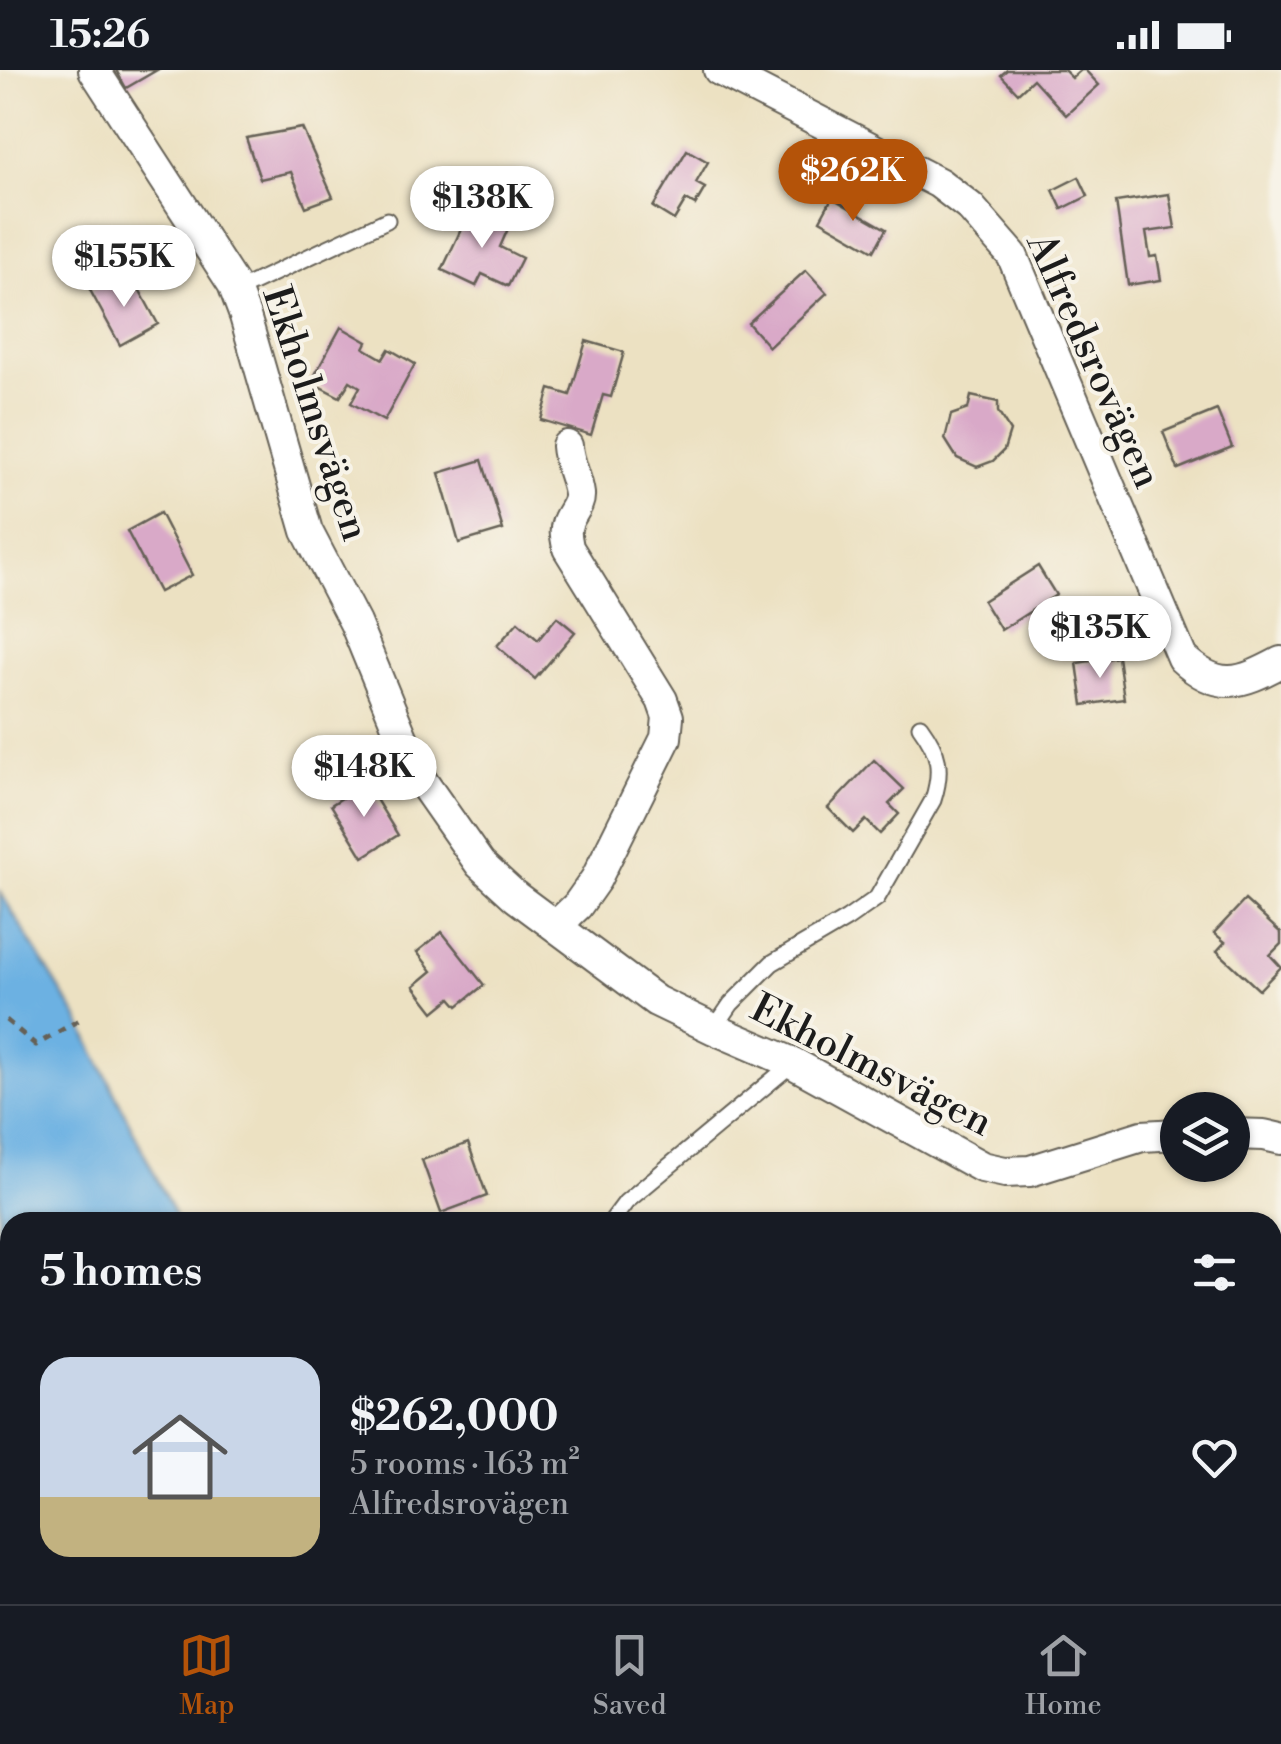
<!DOCTYPE html>
<html lang="en">
<head>
<meta charset="utf-8">
<style>
  :root { --surface:#171b24; --page:#20242c; --text:#f1f3f6; --muted:#9ea1a6; --line:#363941; --accent:#b45309 }
  body { margin:0; font-family:"Libre Bodoni",serif; background:var(--page); color:var(--text); height:100vh; display:flex; flex-direction:column; font-size:38px; white-space:nowrap }
  * { box-sizing:border-box; margin:0 }
  p { font-size:32px; color:var(--muted) }
  .icon { flex:none; width:55px; height:55px; fill:none; stroke:currentColor; stroke-width:2; stroke-linecap:round; stroke-linejoin:round }
  .map { position:relative; flex:1; overflow:hidden }
  .panel { position:absolute; left:0px; top:1142px; width:1282px; height:392px; display:flex; flex-direction:column; background:var(--surface); border-radius:30px 30px 0 0; box-shadow:0 2px 8px #0004 }
  .panel>* { flex:none }
  .tools { position:absolute; left:1160px; top:1022px; display:grid; gap:20px }
  .tools a { display:grid; place-items:center; width:90px; height:90px; border-radius:50%; background:var(--surface); box-shadow:0 2px 8px #0004; font-size:50px }
  .price { position:absolute; translate:-50% -85px; padding:0 22px; border-radius:35px; background:#fff; color:#222; font-size:32px; line-height:65px; filter:drop-shadow(0 2px 5px #0008) }
  .price::after { content:''; position:absolute; left:50%; top:60px; width:30px; height:22px; margin-left:-15px; background:inherit; clip-path:polygon(0 0,100% 0,50% 100%) }
  .price.selected { background:var(--accent); color:#fff }
  ul { padding:0; list-style:none }
  li { display:flex; align-items:center; gap:30px; height:250px; padding:0 40px }
  li span { display:grid; place-items:center; flex:none; width:280px; height:200px; border-radius:30px; color:#555 }
  li>.icon { margin-inline-start:auto }
  span .icon { width:120px; height:120px; fill:#fffc; stroke-width:1 }
  li b { font-size:42px }
  h2 { display:flex; justify-content:space-between; align-items:center; height:120px; padding:0 40px; font-size:42px }
  .status { display:flex; justify-content:space-between; align-items:center; height:70px; padding:0 50px; background:var(--surface); direction:ltr }
  .status svg { height:28px; fill:currentColor }
  .dock { display:flex; justify-content:space-around; align-items:center; height:140px; border-top:2px solid var(--line); background:var(--surface); font-size:28px; color:var(--muted) }
  .dock a { display:grid; justify-items:center; gap:5px }
  .dock .selected { color:var(--accent) }
  .map>svg:first-child { display:block }
</style>
</head>
<body>
<div class="status"><b>15:26</b><svg viewBox="0 0 49 12"><path d="M0 12V9h3v3zM5 12V6h3v6zM10 12V3h3v9zM15 12V0h3v12zM26 1h20v11H26zM47 4h2v5h-2z"/></svg></div>
<div class="map">
<svg width="1281" height="1534" viewBox="0 0 1281 1534">
  <rect width="100%" height="100%" fill="#f7f3e8"/>
  <filter id="ink" filterUnits="userSpaceOnUse"><feTurbulence type="fractalNoise" baseFrequency=".01" numOctaves="2"/><feDisplacementMap in="SourceGraphic" scale="20" xChannelSelector="R" yChannelSelector="G"/><feConvolveMatrix kernelMatrix="1 2 1 2 8 2 1 2 1" color-interpolation-filters="sRGB"/></filter>
  <filter id="wash" filterUnits="userSpaceOnUse"><feTurbulence type="fractalNoise" baseFrequency=".0048" numOctaves="4" result="noise"/><feDisplacementMap in="SourceGraphic" scale="40" xChannelSelector="R" yChannelSelector="G"/><feGaussianBlur stdDeviation="2.25" result="paint"/><feColorMatrix in="noise" values="0 0 0 0 0 0 0 0 0 0 0 0 0 0 0 0 0 1.4 0 .05"/><feComposite in="paint" operator="in"/></filter>
  <g filter="url(#wash)">
    <rect width="100%" height="100%" fill="#ece1c2"/>
    <!-- water -->
    <polygon fill="#6cb1e2" stroke="#44667f" stroke-width="2.5" points="0,822 79,950 178,1152 10,1152 10,1525 931,1525 955,1534 0,1534"/>
    <g id="blocks">
      <!-- building -->
      <g fill="#d9a9c8">
        <polygon points="116,0 157,0 126,18"/>
        <polygon points="1007,0 1064,0 1072,8 1081,0 1085,0 1099,15 1066,45 1033,9 1018,23 1001,5"/>
        <polygon points="302,58 333,127 306,137 291,102 260,109 246,68"/>
        <polygon points="687,80 708,92 696,113 705,118 695,135 686,130 674,150 653,137"/>
        <polygon points="1079,107 1088,126 1062,139 1053,120"/>
        <polygon points="1169,124 1175,158 1146,162 1150,187 1157,186 1161,210 1128,215 1116,132"/>
        <polygon points="832,128 886,159 874,181 820,150"/>
        <polygon points="472,136 510,154 500,177 522,188 508,216 482,204 476,216 442,200"/>
        <polygon points="806,200 827,223 769,277 748,253"/>
        <polygon points="118,205 129,224 139,219 158,254 120,275 90,220"/>
        <polygon points="341,257 367,272 364,278 383,289 389,279 415,294 384,351 351,333 360,317 350,311 340,327 311,312"/>
        <polygon points="586,271 624,282 611,327 603,325 591,365 541,350 550,319 570,325"/>
        <polygon points="971,326 998,332 998,342 1010,361 1004,380 993,391 977,397 957,388 945,369 951,345 968,339"/>
        <polygon points="1217,340 1232,377 1178,399 1163,362"/>
        <polygon points="482,390 503,460 459,473 439,403"/>
        <polygon points="160,443 192,505 159,522 127,461"/>
        <polygon points="1038,496 1056,525 1001,560 983,531"/>
        <polygon points="557,547 575,562 535,609 497,576 518,552 538,570"/>
        <polygon points="1118,587 1124,629 1083,635 1077,593"/>
        <polygon points="874,690 904,719 889,734 899,744 880,764 866,750 853,763 828,738"/>
        <polygon points="366,713 398,765 363,787 331,735"/>
        <polygon points="1245,830 1281,863 1281,874 1270,885 1281,897 1259,920 1217,881 1225,872 1214,863"/>
        <polygon points="442,862 484,915 458,936 451,928 434,942 414,916 432,901 417,882"/>
        <polygon points="468,1073 487,1126 441,1143 422,1090"/>
      </g>
    </g>
  </g>
  <g filter="url(#ink)">
    <use href="#blocks" fill-opacity="0" stroke="#656156" stroke-width="2.5"/>
    <g fill="none" stroke-linecap="round" stroke-linejoin="round">
      <!-- lane casing -->
      <g stroke="#656156" stroke-width="19">
        <g id="lane">
          <polyline points="236,221 387,150"/>
          <path d="M714,959L731,934L772,893L847,849L877,828L933,730C943,699 939,682 920,656"/>
          <polyline points="611,1152 626,1132 793,993"/>
        </g>
      </g>
      <!-- street casing -->
      <g stroke="#656156" stroke-width="34">
        <g id="street">
          <polyline points="94,0 233,214 245,246 307,461 355,553 417,704 480,794 516,827 656,931 714,959 793,993 982,1097 1005,1102 1030,1101 1142,1066 1178,1064"/>
          <path d="M719,0L939,113L970,137L1012,185L1182,588C1218,622 1240,614 1281,592"/>
          <path d="M556,856L577,836L596,809L666,668L668,647L662,630L568,478C567,470 564,462 567,454C570,443 580,436 579,424C577,408 568,393 567,376"/>
          <polyline points="1232,1064 1264,1065 1281,1069"/>
        </g>
      </g>
      <!-- path -->
      <g stroke="#656156" stroke-width="5" stroke-dasharray="8 8" stroke-linecap="butt">
        <polyline points="6,950 36,975 79,950"/>
        <polyline points="661,1525 663,1525"/>
        <polyline points="855,1534 859,1525"/>
      </g>
      <!-- lane -->
      <use href="#lane" stroke="#fff" stroke-width="15"/>
      <!-- street -->
      <use href="#street" stroke="#fff" stroke-width="30"/>
    </g>
  </g>
  <g text-anchor="middle" stroke-width="8" stroke-linejoin="round" paint-order="stroke">
    <!-- street labels -->
    <g font-size="40" fill="#1c1c1c" stroke="#f7f3e8">
      <text transform="translate(1095 290) rotate(66)" y="14">Alfredsrovägen</text>
      <text transform="translate(317 343) rotate(72)" y="14">Ekholmsvägen</text>
      <text transform="translate(872 994) rotate(27)" y="14">Ekholmsvägen</text>
    </g>
  </g>
</svg>
<div class="tools">
<a><svg class="icon" aria-label="layers" viewBox="0 0 24 24"><path d="M12 4l9 5-9 5-9-5zM3 14l9 5 9-5"/></svg></a>
</div>
<b class="price selected" style="left:853px;top:154px">$262K</b>
<b class="price" style="left:482px;top:181px">$138K</b>
<b class="price" style="left:124px;top:240px">$155K</b>
<b class="price" style="left:1100px;top:611px">$135K</b>
<b class="price" style="left:364px;top:750px">$148K</b>
<section class="panel">
<h2>5 homes<svg class="icon" aria-label="filters" viewBox="0 0 24 24"><path d="M4 7h16M4 17h16"/><circle cx="9" cy="7" r="2"/><circle cx="15" cy="17" r="2"/></svg></h2>
<ul>
<li><span style="background:linear-gradient(#c9d6e8 70%,#c2b280 0)"><svg class="icon" aria-label="home" viewBox="0 0 24 24"><path d="M3 11l9-7 9 7M6 9v11h12V9"/></svg></span><div><b>$262,000</b><p>5 rooms · 163 m²</p><p>Alfredsrovägen</p></div><svg class="icon" aria-label="heart" viewBox="0 0 24 24"><path d="M12 20l-8-8c-3-5 5-10 8-4 3-6 11-1 8 4z"/></svg></li>
</ul>
</section>
</div>
<nav class="dock">
<a class="selected"><svg class="icon" aria-label="map" viewBox="0 0 24 24"><path d="M3 6l6-2 6 2 6-2v14l-6 2-6-2-6 2zM9 4v14M15 6v14"/></svg>Map</a>
<a><svg class="icon" aria-label="saved" viewBox="0 0 24 24"><path d="M7 4h10v16l-5-4-5 4z"/></svg>Saved</a>
<a><svg class="icon" aria-label="home" viewBox="0 0 24 24"><path d="M3 11l9-7 9 7M6 9v11h12V9"/></svg>Home</a>
</nav>
</body>
</html>
